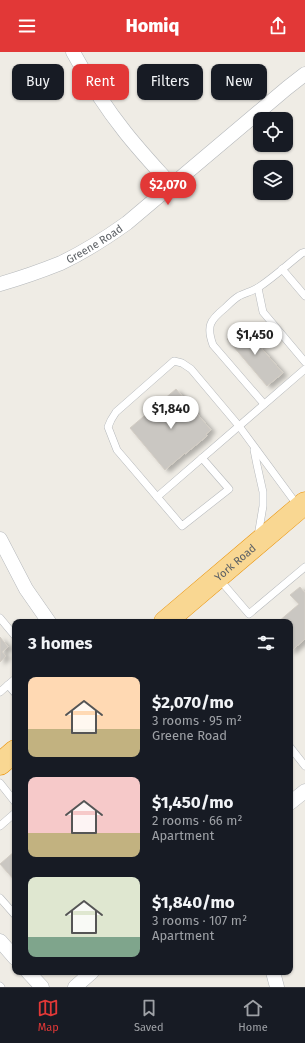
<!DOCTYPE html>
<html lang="en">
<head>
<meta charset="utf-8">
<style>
  :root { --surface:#171b24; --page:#20242c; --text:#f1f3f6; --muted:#9ea1a6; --line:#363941; --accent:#e23837 }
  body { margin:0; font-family:"Fira Sans",sans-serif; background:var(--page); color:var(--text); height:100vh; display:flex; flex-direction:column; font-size:15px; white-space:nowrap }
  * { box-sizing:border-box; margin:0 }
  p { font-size:13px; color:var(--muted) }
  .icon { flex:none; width:22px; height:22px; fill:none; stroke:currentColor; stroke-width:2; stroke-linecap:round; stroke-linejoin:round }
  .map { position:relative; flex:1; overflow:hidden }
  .sheet { position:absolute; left:12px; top:567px; width:281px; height:356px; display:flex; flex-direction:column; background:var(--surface); border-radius:8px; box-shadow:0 1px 3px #0004 }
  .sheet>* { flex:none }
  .hud { position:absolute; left:12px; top:12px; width:281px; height:36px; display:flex; gap:8px }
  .tools { position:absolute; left:253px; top:60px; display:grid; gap:8px }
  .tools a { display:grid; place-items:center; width:40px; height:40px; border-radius:8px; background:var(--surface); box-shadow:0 1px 3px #0004; font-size:20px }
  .price { position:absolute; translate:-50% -34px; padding:0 9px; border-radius:14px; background:#fff; color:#222; font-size:13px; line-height:26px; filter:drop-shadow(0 1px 2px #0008) }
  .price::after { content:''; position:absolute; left:50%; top:24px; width:12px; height:9px; margin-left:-6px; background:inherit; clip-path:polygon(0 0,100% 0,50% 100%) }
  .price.current { background:var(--accent); color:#fff }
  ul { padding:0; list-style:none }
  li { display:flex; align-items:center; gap:12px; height:100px; padding:0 16px }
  li span { display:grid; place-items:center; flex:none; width:112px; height:80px; border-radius:8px; color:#555 }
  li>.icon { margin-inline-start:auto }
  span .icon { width:48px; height:48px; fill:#fffc; stroke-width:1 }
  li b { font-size:17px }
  h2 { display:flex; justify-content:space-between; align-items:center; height:48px; padding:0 16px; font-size:17px }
  .pill { padding:0 14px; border-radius:8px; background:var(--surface); box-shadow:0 1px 3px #0004; font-size:14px; line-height:36px }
  .pill.current { background:var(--accent); color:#fff }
  header { display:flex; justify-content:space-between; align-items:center; height:52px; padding:0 16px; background:var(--accent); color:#fff; font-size:18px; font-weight:800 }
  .tabs { display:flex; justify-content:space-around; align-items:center; height:56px; border-top:1px solid var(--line); background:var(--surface); font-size:11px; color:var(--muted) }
  .tabs a { display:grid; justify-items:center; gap:2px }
  .tabs .current { color:var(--accent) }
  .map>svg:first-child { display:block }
</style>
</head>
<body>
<header><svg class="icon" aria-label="menu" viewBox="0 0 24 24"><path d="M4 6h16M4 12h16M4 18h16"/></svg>Homiq<svg class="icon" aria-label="share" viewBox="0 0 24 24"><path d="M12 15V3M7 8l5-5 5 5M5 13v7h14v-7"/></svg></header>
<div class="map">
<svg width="305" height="935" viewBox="0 0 305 935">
  <defs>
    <filter id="shadow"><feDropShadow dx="4.5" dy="2.5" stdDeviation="2" flood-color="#0004"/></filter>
  </defs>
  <rect width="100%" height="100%" fill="#efece5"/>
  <!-- building -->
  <g fill="#cac7c2" stroke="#d3cdc4" filter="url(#shadow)">
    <polygon points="242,274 283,321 267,334 227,287"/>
    <polygon points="176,337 211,378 206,382 207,384 185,402 185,401 165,418 130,376"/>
    <polygon points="300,535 305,541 305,587 290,600 290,570 278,570 299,552 290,543"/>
    <polygon points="0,585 8,595 2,600 6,604 0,610"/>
    <polygon points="15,799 15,829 0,812"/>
  </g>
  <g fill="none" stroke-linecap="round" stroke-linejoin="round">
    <!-- lane casing -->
    <g stroke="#b5b8bb" stroke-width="8">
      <g id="lane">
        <polyline points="282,217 305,244"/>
        <polyline points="258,236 263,260 305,310"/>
        <path d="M264,352L213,293C206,274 210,268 225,256C229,252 234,247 239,244C245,241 253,239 259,235C274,225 288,212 302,201L305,200"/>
        <polyline points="254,398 257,413 263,440 263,454 258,484"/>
        <polyline points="202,406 229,437 182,474 117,398 108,375 111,368 116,360 174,309 182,311 191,317 239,374 298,454"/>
        <polyline points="157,445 305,317"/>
        <polyline points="219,527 249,562 305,515"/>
        <polyline points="0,566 15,584"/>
        <polyline points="15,627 8,633 15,641"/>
        <polyline points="0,640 8,633"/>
        <polyline points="290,695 305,714"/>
        <polyline points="0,731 15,750"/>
        <polyline points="0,774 15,761"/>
        <polyline points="0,846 15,863"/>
        <polyline points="0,934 1,935"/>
      </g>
    </g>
    <!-- street casing -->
    <g stroke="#b5b8bb" stroke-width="15">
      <g id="street">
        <path d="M73,0C88,28 105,55 125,80C140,99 156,116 172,134"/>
        <path id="s1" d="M0,232C21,226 41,219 61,211C84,200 106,186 127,171L287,36L305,22"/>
        <polyline points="0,487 26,537 49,570"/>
        <polyline points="290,751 305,739"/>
        <polyline points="0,889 15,906"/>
        <polyline points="28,920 42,935"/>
        <polyline points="273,920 277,935"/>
        <polyline points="75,935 92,920"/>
      </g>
    </g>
    <!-- highway casing -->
    <g stroke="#ea9309" stroke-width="23">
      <g id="highway">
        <path id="s2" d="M165,570L305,451"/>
        <polyline points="0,712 15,699"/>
      </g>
    </g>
    <!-- lane -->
    <use href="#lane" stroke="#fff" stroke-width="7"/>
    <!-- street -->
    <use href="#street" stroke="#fff" stroke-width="14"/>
    <!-- highway -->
    <use href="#highway" stroke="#f9d792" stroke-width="22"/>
  </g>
  <g text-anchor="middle" stroke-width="3" stroke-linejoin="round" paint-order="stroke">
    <!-- street labels -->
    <g font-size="11" fill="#5d6165" stroke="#fff">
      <text dy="4" stroke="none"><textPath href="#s1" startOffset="103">Greene Road</textPath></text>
      <text dy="4" stroke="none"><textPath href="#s2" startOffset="92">York Road</textPath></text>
    </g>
  </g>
</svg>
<div class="tools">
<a><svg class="icon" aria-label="locate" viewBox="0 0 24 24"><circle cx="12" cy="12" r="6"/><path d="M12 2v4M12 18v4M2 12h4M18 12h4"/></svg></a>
<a><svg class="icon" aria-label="layers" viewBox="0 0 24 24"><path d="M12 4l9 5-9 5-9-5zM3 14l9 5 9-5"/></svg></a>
</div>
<b class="price current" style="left:168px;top:154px">$2,070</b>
<b class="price" style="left:255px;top:304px">$1,450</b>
<b class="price" style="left:171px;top:378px">$1,840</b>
<div class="hud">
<a class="pill">Buy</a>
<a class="pill current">Rent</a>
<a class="pill">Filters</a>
<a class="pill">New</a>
</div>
<section class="sheet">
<h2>3 homes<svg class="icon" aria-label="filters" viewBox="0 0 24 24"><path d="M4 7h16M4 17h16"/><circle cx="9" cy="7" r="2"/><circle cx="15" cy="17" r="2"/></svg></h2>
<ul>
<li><span style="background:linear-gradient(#ffd9b3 65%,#c2b280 0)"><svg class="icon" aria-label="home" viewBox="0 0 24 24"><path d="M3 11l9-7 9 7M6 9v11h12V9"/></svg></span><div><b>$2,070/mo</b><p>3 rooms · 95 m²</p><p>Greene Road</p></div></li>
<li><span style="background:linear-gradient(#f6c9c9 70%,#c2b280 0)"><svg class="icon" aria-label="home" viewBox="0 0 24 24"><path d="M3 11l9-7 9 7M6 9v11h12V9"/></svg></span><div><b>$1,450/mo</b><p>2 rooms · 66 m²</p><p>Apartment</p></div></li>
<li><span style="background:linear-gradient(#dfe7d0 75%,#7fa58c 0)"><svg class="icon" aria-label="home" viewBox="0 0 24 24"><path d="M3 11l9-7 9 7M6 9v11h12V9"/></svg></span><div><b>$1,840/mo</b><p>3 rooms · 107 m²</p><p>Apartment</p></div></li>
</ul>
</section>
</div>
<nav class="tabs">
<a class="current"><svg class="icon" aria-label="map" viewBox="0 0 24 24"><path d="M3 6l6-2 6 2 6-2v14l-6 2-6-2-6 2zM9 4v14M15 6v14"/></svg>Map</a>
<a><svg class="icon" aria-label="saved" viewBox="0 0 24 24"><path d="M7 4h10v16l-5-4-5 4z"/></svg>Saved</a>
<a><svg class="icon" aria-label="home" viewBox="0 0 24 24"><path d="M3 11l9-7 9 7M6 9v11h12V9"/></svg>Home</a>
</nav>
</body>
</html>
